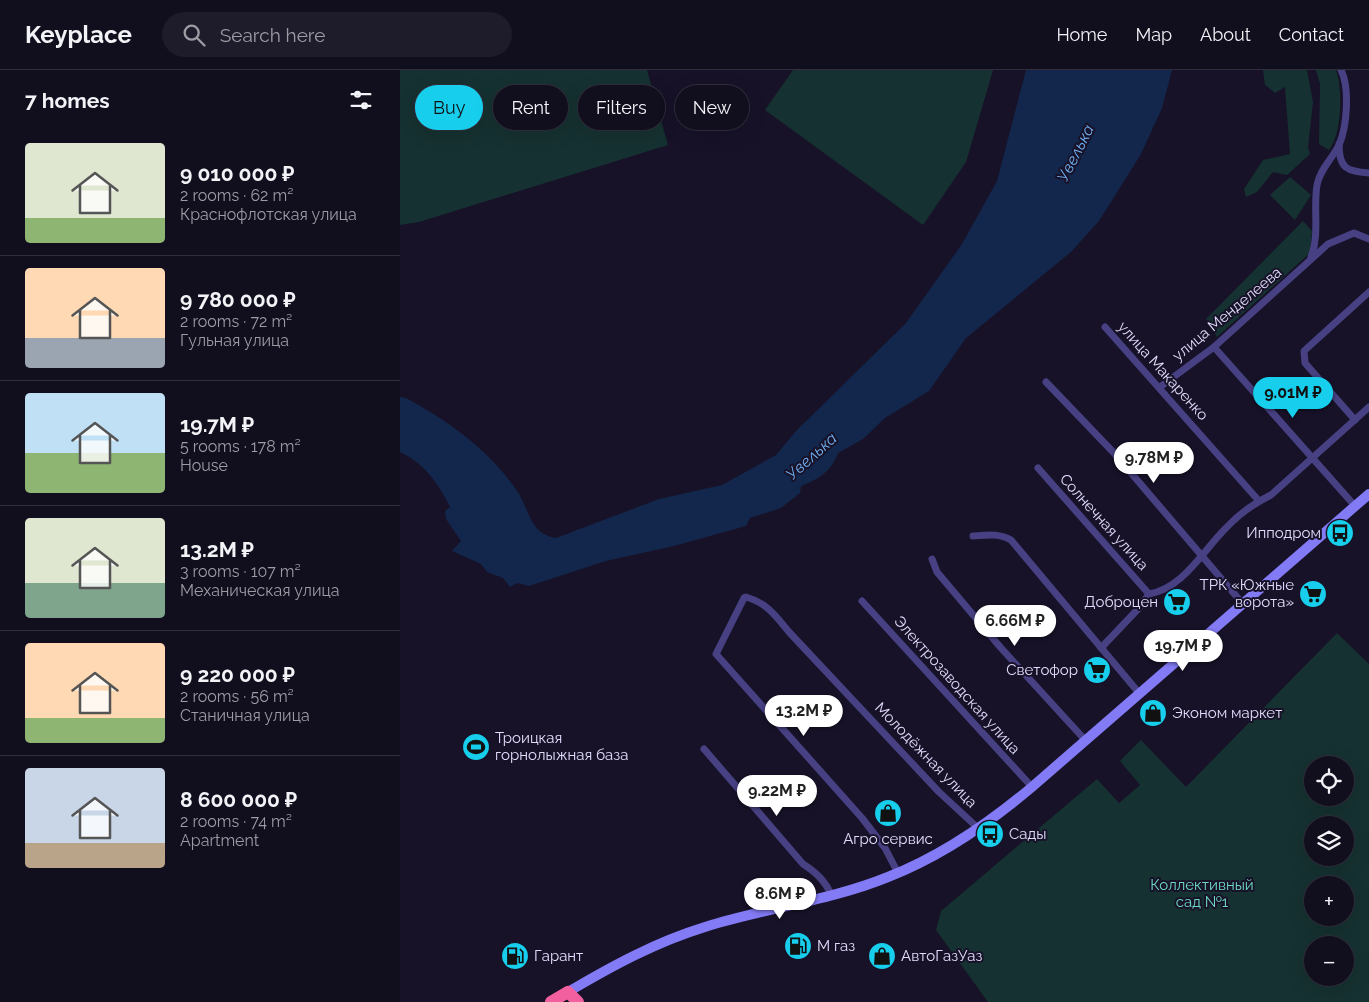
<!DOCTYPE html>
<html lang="en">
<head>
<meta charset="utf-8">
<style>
  :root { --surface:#110e1e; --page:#1e1c2b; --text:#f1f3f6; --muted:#9c9ca4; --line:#302e3c; --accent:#17ceed }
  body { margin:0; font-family:Raleway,sans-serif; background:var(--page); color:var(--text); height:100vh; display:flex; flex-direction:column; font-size:19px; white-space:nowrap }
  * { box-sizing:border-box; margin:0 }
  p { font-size:16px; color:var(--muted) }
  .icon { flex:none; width:28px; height:28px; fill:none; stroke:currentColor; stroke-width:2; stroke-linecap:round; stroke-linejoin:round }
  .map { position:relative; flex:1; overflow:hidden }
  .drawer { display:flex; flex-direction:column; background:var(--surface); width:400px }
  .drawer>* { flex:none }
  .top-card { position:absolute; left:15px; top:15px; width:475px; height:45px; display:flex; gap:10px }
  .tools { position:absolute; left:904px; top:686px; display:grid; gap:10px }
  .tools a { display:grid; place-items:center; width:50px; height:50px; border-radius:50%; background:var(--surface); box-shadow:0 5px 20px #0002,0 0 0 1px var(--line); font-size:25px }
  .price { position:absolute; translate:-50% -42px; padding:0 11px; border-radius:18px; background:#fff; color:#222; font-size:16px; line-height:32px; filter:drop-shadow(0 1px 2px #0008) }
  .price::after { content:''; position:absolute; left:50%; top:30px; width:15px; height:11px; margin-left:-8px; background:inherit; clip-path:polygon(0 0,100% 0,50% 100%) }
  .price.on { background:var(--accent); color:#111 }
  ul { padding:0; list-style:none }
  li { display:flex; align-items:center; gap:15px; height:125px; padding:0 25px }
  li+li { border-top:1px solid var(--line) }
  li span { display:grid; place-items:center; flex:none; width:140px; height:100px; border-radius:5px; color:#555 }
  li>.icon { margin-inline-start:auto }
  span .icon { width:60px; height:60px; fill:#fffc; stroke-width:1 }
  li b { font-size:21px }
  h2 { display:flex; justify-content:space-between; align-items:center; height:60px; padding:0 25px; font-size:21px }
  .pill { padding:0 18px; border-radius:22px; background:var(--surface); box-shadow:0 5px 20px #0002,0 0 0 1px var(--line); font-size:18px; line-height:45px }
  .pill.on { background:var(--accent); color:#111 }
  header { display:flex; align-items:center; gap:30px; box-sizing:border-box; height:70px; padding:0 25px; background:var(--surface); border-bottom:1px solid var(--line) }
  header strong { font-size:24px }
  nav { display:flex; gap:28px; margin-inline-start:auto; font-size:18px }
  .search { width:350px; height:45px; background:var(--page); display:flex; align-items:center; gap:12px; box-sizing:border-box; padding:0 18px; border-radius:28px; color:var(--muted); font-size:19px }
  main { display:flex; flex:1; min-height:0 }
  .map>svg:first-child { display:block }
</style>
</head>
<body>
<header>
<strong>Keyplace</strong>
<div class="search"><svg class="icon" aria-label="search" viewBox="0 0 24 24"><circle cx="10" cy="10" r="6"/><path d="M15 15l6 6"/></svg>Search here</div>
<nav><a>Home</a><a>Map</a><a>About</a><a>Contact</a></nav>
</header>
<main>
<section class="drawer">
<h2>7 homes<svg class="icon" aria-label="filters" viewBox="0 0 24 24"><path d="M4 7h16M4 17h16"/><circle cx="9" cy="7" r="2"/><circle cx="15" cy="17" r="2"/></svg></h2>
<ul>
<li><span style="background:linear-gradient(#dfe7d0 75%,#8fb573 0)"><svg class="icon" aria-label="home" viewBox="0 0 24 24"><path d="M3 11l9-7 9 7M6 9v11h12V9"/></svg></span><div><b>9 010 000 ₽</b><p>2 rooms · 62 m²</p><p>Краснофлотская улица</p></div></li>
<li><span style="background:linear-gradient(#ffd9b3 70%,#9aa5b1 0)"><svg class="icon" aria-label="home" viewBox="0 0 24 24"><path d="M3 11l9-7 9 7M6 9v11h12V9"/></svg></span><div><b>9 780 000 ₽</b><p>2 rooms · 72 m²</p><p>Гульная улица</p></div></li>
<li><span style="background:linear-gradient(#bfe0f5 60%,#8fb573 0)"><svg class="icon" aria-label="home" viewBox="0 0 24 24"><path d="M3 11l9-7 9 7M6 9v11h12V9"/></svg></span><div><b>19.7M ₽</b><p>5 rooms · 178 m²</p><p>House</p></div></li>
<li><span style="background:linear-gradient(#dfe7d0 65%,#7fa58c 0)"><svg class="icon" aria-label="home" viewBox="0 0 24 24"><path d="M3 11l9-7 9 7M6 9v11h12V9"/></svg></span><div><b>13.2M ₽</b><p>3 rooms · 107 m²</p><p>Механическая улица</p></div></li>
<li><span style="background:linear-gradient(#ffd9b3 75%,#8fb573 0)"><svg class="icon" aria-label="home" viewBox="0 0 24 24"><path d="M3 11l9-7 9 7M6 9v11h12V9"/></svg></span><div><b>9 220 000 ₽</b><p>2 rooms · 56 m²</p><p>Станичная улица</p></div></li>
<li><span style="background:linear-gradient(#c9d6e8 75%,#b9a48a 0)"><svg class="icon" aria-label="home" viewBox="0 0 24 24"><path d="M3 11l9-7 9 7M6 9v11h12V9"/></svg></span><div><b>8 600 000 ₽</b><p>2 rooms · 74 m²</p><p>Apartment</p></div></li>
</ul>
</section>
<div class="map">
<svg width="969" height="932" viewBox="0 0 969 932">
  <rect width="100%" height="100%" fill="#171228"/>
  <!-- green -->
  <g fill="#163131" fill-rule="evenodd">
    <polygon points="0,0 247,0 268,75 19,152 0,155"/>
    <polygon points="393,0 593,0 566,92 523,155 365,40"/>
    <polygon points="863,0 907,0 913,32 908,77 910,84 887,105 873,102 857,122 846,127 844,119 863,90 890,84 885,17 875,23 865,15"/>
    <path d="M916,0H936C943,20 942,63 929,80L919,74L920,14Z"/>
    <polygon points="890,107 911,125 895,150 870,125"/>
    <polygon points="903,151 912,161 910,183 817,267 806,249"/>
    <path d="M937,563L969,594V932H588L536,860L541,841L697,709L719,733L740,715L720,691L741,670L786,717ZM912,695H945V728H912ZM912,755H945V788H912ZM912,815H945V848H912ZM912,875H945V908H912Z"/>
  </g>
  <!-- water -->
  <path fill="#13264b" d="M626,0H772L762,38L741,84L699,151L671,182L566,268L529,321L485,348L463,369L438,383C431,402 419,409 401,416L400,423L381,438L350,448L346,456L274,476L206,491L129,516L117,513L110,517L103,508L87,502L81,494L52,481L61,471L46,449L45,441L50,437C39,414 24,393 0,382V327L6,328C49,351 92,382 119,424C130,443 131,464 156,468L259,429L322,415L376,385L396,361L506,253L562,174L597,111Z"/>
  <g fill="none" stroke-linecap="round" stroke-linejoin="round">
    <!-- street -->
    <g stroke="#474183" stroke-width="7">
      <path d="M939,74C939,99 947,101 969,103"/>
      <path d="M911,187C920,164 913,139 917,115C920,99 932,89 939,75C947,57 950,18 941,0"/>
      <polyline points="705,257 859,431"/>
      <polyline points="814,277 955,436"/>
      <polyline points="646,312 714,383 843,534"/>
      <polyline points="760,317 814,277 928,174 954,163 969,169"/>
      <polyline points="955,350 905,293 904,281 969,222"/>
      <polyline points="638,398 749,524"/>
      <path d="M573,466C587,465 599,463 611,470L739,623"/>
      <polyline points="532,489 537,502 601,578 686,671"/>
      <path d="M346,527C367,533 376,546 389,562L539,722L579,759"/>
      <polyline points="344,528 316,584 462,748 485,778 498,803"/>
      <polyline points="462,531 632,717"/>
      <path d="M701,578L738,539L749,524C784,518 803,480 827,457C839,444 855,433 871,425L969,337"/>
      <path d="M304,679L403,794C417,803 425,811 432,826"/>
    </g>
    <!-- secondary -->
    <path stroke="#837af5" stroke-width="10" d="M168,922C212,896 256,872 305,857C365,838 429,831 488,807C542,786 588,754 632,717L969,424"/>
    <!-- highway -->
    <polyline stroke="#f260a0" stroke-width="12" points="151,932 168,922 178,932"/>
  </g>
  <!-- icons -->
  <defs>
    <g id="bus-disc" transform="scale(1.4375)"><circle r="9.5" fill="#17ceed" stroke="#171228"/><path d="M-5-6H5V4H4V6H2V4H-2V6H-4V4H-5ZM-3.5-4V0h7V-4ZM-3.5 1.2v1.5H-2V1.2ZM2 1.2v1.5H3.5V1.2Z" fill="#111"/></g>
    <g id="supermarket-disc" transform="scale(1.4375)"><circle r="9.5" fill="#17ceed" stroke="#171228"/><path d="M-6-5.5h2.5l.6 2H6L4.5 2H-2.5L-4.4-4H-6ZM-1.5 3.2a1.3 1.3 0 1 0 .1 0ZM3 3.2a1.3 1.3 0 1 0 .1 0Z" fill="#111"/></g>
    <g id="shop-disc" transform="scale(1.4375)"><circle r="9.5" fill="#17ceed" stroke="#171228"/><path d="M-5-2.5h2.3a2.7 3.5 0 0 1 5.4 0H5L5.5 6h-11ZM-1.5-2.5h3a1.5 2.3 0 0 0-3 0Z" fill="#111"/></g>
    <g id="stadium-disc" transform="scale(1.4375)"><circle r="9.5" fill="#17ceed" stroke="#171228"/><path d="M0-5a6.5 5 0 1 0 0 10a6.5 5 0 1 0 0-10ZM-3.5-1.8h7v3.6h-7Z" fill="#111"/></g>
    <g id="fuel-disc" transform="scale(1.4375)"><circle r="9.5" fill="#17ceed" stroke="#171228"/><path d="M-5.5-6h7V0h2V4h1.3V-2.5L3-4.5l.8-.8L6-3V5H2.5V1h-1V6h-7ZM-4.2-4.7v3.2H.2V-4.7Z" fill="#111"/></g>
  </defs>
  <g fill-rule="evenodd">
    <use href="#bus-disc" x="940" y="463"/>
    <use href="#supermarket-disc" x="913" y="524"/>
    <use href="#supermarket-disc" x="777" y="532"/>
    <use href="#supermarket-disc" x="697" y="600"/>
    <use href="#shop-disc" x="753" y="643"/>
    <use href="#stadium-disc" x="76" y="677"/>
    <use href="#shop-disc" x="488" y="743"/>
    <use href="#bus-disc" x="590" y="764"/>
    <use href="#fuel-disc" x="398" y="876"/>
    <use href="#fuel-disc" x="115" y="886"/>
    <use href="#shop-disc" x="482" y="886"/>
  </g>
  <g text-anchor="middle" stroke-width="4" stroke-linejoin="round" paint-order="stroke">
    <!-- street labels -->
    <g font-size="15" fill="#e1dcfc" stroke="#171228">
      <text transform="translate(827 244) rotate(-40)" y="5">улица Менделеева</text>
      <text transform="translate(763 301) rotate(48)" y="5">улица Макаренко</text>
      <text transform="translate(704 452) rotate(48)" y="5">Солнечная улица</text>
      <text transform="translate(557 615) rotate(48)" y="5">Электрозаводская улица</text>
      <text transform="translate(526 685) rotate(46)" y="5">Молодёжная улица</text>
    </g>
    <!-- poi labels -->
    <g font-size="15" fill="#e1dcfc" stroke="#171228" text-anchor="start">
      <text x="921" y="468" text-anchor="end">Ипподром</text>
      <text x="894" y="520" text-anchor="end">ТРК «Южные<tspan x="894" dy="17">ворота»</tspan></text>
      <text x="758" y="537" text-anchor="end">Доброцен</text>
      <text x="678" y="605" text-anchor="end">Светофор</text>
      <text x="772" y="648">Эконом маркет</text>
      <text x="95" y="673">Троицкая<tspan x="95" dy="17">горнолыжная база</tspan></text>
      <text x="609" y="769">Сады</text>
      <text x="488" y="774" text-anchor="middle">Агро сервис</text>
      <text x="417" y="881">М газ</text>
      <text x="134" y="891">Гарант</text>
      <text x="501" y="891">АвтоГазУаз</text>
    </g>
    <!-- park labels -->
    <g font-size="15" fill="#6cd8c2" stroke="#171228">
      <text x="802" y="820">Коллективный<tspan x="802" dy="17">сад №1</tspan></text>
    </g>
    <!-- water labels -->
    <g font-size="16" font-style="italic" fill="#72b2f4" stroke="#171228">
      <text transform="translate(675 83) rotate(-63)" y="6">Увелька</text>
      <text transform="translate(411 386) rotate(-42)" y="6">Увелька</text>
    </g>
  </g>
</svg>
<div class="tools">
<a><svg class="icon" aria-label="locate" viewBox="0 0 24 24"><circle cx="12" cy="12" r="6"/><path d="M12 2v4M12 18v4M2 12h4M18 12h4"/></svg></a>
<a><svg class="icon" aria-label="layers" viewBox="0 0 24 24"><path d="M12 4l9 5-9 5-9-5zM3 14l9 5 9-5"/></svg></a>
<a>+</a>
<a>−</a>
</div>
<b class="price on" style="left:893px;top:349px">9.01M ₽</b>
<b class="price" style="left:754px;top:414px">9.78M ₽</b>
<b class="price" style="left:615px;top:577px">6.66M ₽</b>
<b class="price" style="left:783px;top:602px">19.7M ₽</b>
<b class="price" style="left:404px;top:667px">13.2M ₽</b>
<b class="price" style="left:377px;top:747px">9.22M ₽</b>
<b class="price" style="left:380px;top:850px">8.6M ₽</b>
<div class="top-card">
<a class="pill on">Buy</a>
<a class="pill">Rent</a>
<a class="pill">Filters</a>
<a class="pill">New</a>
</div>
</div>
</main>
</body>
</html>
